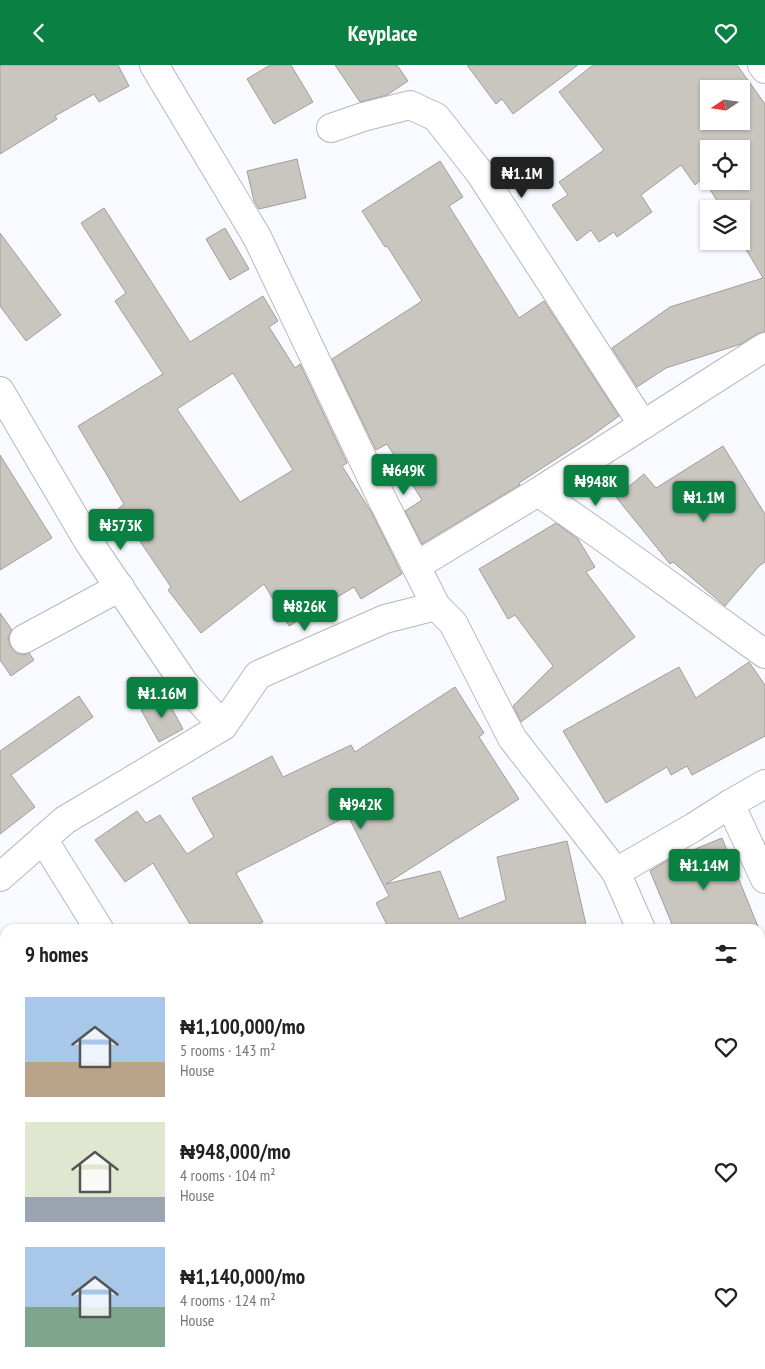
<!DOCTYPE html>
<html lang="en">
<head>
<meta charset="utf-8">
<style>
  :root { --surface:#fff; --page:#f2f2f2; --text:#222; --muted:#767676; --accent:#0b8043 }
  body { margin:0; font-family:"PT Sans Narrow",sans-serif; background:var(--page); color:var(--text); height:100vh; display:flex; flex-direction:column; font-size:19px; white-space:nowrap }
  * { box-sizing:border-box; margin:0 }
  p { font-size:16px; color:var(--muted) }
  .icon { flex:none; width:28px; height:28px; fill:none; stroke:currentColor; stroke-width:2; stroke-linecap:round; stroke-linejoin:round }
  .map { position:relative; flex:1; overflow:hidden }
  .sheet { position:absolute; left:0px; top:859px; width:765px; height:446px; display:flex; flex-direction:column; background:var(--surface); border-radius:15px 15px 0 0; box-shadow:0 1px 4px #0004 }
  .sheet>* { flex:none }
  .needle { width:32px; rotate:257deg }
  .controls { position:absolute; left:700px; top:15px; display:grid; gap:10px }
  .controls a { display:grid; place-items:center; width:50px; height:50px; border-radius:0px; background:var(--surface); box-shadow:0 1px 4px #0004; font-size:25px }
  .price { position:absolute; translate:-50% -42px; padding:0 11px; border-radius:5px; background:var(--accent); color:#fff; font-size:16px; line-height:32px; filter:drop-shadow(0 1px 2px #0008) }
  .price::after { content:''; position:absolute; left:50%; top:30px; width:15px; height:11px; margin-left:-8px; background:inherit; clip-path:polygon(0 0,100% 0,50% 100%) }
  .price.current { background:#222; color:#fff }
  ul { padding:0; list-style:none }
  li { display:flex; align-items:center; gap:15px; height:125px; padding:0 25px }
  li span { display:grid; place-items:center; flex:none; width:140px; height:100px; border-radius:0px; color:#555 }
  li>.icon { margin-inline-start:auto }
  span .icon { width:60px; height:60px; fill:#fffc; stroke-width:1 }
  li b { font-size:21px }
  h2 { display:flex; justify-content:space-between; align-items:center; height:60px; padding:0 25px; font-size:21px }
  header { display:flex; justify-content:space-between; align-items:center; height:65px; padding:0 25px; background:var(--accent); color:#fff; font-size:22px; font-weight:800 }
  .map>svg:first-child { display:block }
</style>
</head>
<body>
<header><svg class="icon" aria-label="back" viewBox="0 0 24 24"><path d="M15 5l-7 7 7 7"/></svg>Keyplace<svg class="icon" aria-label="heart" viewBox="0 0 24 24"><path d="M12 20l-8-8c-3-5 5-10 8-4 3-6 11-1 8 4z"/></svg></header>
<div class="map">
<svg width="765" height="1304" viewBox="0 0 765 1304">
  <rect width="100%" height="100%" fill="#f9faff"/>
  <!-- building -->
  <g fill="#c9c6c0" stroke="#a29e99" fill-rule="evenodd">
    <polygon points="0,0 118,0 129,21 99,37 94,29 55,51 57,54 0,89"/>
    <polygon points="270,0 291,0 313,37 274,59 247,14"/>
    <polygon points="335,0 397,0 408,16 387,30 360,37"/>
    <polygon points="467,0 578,0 513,49 502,34 496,39"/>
    <path d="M593,0H737L765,39V266L757,269L741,279L666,303L637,322L612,283L670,242L763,213L741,176V144H722L703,113L695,120L681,100L641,130L652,147L617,172L614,167L599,177L591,165L577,176L552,140L568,130L559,117L604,85L559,27ZM709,24H741V56H709ZM709,84H741V116H709Z"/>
    <polygon points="297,94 306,133 259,144 254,136 247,106"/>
    <polygon points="440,96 463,132 449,141 519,253 544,236 619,351 590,372 519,418 520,420 422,479 405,446 422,435 387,379 376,385 332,294 422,236 387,181 385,182 362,146"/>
    <path d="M104,143L190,277L263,231L278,256L269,262L295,303L300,299L347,398L342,401L372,448L402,509L361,534L354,522L289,561L264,519L201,568L168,525L171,522L118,444L124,439L78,361L163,309L115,236L126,228L81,158ZM233,308L293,405L240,437L177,344Z"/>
    <polygon points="225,163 249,204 230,215 206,174"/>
    <polygon points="0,168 61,250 26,276 0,241"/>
    <polygon points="723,381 765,449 765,497 759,501 725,541 673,497 670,499 616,432 644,409 656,423"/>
    <polygon points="0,390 52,473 0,505"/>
    <polygon points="556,458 578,474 595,502 586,507 635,572 521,657 513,641 553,601 515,550 508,554 479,504"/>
    <polygon points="0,548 12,565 8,573 11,582 16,588 23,590 29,588 34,595 11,611 0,595"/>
    <polygon points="749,597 765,620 765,671 692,710 687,701 671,710 667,702 606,738 563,666 679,602 696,633"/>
    <polygon points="455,622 484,668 479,672 519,734 386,819 440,806 459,854 506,835 497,792 567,776 587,864 389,864 376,838 389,831 348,751 236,808 263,857 251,864 193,864 153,798 125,817 95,775 137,746 146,758 160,750 187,789 214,772 192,733 272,691 283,712 351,680 355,687"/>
    <polygon points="79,631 93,652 11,710 35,742 0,769 0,686"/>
    <polygon points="165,631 183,664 159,677 141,645"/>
    <polygon points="722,773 759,864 674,864 650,806 666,796"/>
  </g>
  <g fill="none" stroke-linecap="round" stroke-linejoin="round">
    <!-- street casing -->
    <g stroke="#b7b8be" stroke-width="30">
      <g id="street">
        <polyline points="154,0 257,172 378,426 436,541 453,558 512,673 616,807 641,864"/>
        <polyline points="762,0 765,4"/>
        <polyline points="331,63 363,52 410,40 436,52 480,108 643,360"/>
        <polyline points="0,326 88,476 184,618 223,661"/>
        <polyline points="538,427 765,282"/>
        <polyline points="416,501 538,427 604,473 765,589"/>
        <polyline points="24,574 120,522"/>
        <polyline points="730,739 765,814"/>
        <polyline points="43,774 99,864"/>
        <polyline points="616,807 694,762 730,739 765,719"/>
        <polyline points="0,812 65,755 223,661 258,610 385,554 436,541"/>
        <polyline points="760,1275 765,1282"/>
        <polyline points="90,1304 98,1300"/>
        <polyline points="675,1304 685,1300"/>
      </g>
    </g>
    <!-- street -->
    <use href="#street" stroke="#fff" stroke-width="28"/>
  </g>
</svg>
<div class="controls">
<a><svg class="needle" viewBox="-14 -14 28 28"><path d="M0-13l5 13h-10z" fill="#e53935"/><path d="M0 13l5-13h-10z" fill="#767676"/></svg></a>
<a><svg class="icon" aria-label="locate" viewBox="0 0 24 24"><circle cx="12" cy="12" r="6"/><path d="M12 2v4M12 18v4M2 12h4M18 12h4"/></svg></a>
<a><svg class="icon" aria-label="layers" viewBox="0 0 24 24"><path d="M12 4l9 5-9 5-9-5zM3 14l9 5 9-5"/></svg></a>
</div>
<b class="price current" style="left:522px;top:134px">₦1.1M</b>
<b class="price" style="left:404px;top:431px">₦649K</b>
<b class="price" style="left:596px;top:442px">₦948K</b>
<b class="price" style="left:704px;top:458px">₦1.1M</b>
<b class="price" style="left:121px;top:486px">₦573K</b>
<b class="price" style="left:305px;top:567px">₦826K</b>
<b class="price" style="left:162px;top:654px">₦1.16M</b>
<b class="price" style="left:361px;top:765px">₦942K</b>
<b class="price" style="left:704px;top:826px">₦1.14M</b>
<section class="sheet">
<h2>9 homes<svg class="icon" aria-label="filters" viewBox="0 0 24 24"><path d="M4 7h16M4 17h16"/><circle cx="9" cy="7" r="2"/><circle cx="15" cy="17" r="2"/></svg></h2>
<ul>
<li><span style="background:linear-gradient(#a9c7e8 65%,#b9a48a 0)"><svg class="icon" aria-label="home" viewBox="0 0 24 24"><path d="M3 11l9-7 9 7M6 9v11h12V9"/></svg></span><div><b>₦1,100,000/mo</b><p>5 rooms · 143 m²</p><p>House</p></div><svg class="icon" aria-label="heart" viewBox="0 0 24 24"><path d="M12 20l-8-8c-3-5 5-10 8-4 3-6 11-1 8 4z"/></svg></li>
<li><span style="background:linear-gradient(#dfe7d0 75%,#9aa5b1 0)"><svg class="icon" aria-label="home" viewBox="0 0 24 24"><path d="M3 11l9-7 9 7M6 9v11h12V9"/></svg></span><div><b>₦948,000/mo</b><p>4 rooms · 104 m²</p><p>House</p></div><svg class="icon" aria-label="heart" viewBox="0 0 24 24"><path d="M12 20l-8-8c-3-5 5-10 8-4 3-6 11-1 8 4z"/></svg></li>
<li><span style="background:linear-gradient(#a9c7e8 60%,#7fa58c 0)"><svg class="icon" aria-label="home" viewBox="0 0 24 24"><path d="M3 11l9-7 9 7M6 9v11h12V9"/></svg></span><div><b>₦1,140,000/mo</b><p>4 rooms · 124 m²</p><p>House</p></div><svg class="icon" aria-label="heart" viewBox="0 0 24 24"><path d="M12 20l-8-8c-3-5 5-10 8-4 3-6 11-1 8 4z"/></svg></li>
</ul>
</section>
</div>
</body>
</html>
